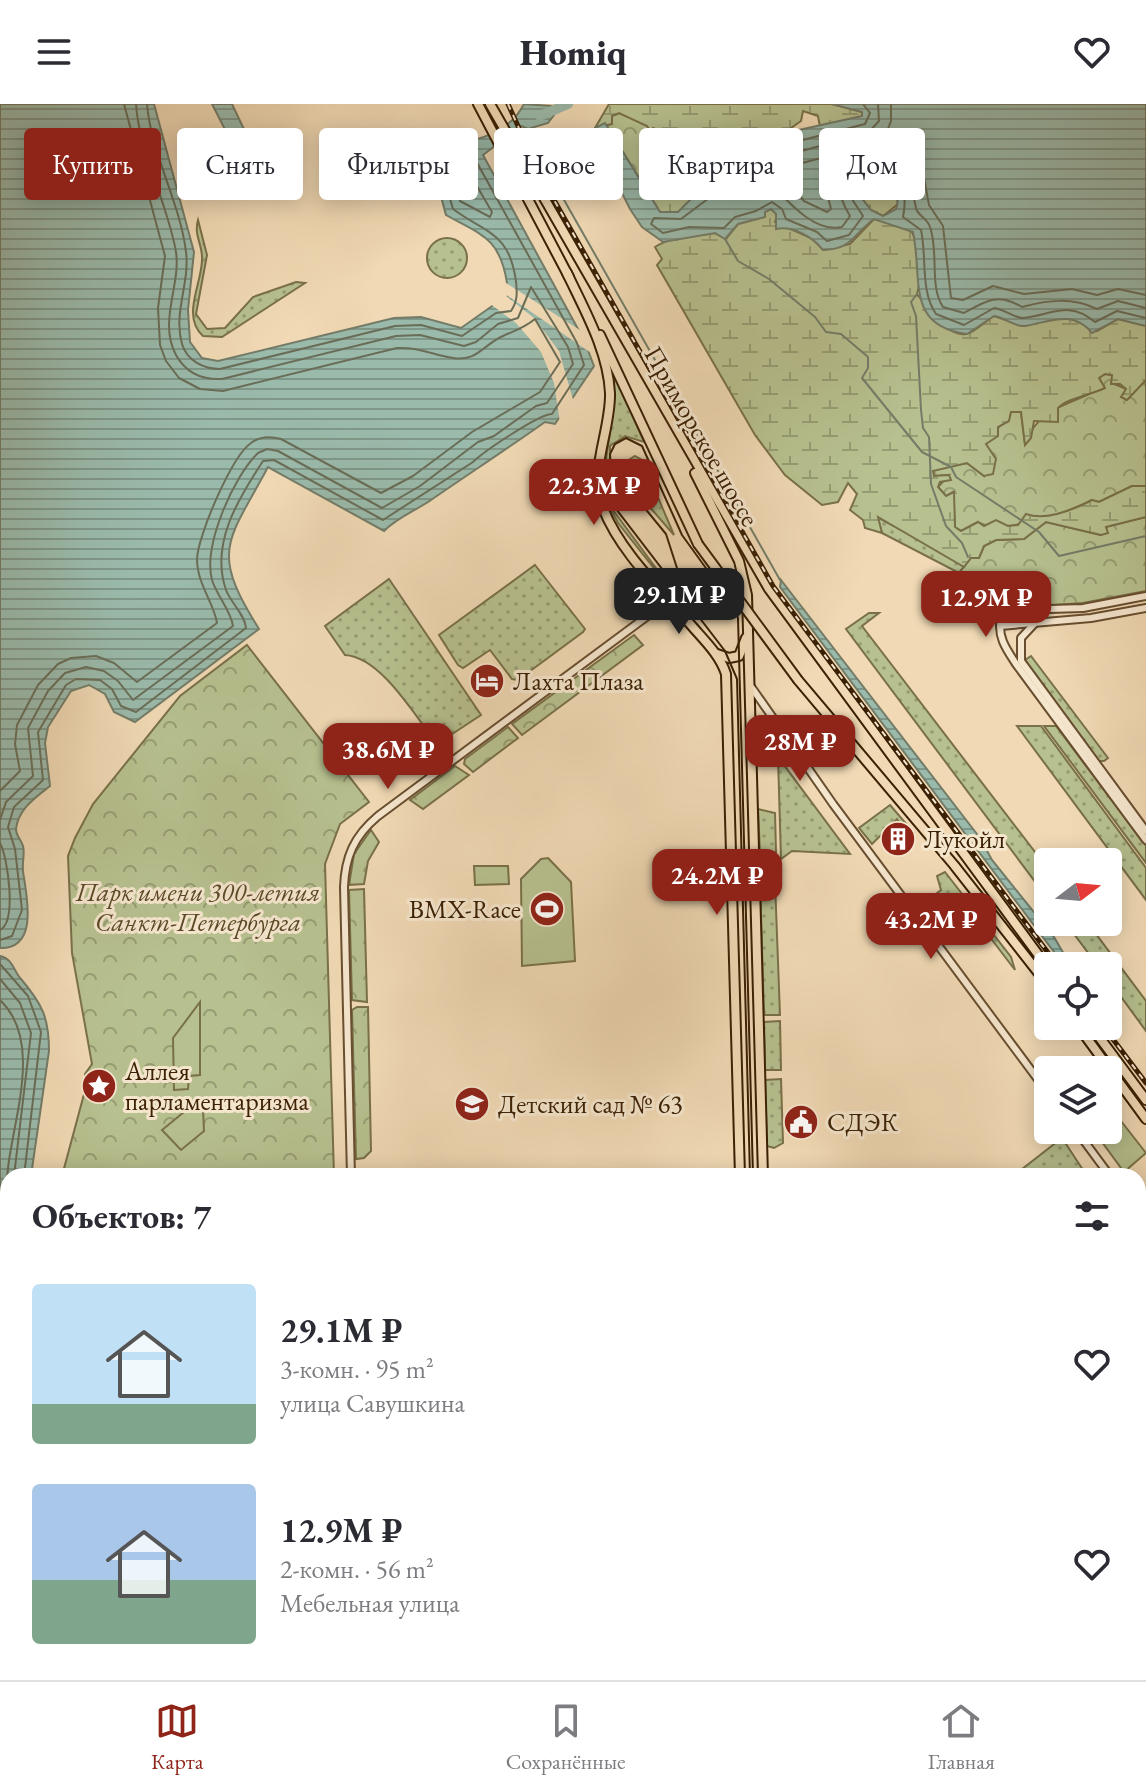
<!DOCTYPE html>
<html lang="ru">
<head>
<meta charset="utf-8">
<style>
  :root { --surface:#fff; --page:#f7f7f7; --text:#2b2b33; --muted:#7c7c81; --line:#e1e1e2; --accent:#8f2418 }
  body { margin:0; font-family:"EB Garamond",serif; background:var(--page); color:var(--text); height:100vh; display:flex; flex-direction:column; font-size:30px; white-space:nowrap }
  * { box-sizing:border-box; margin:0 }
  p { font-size:26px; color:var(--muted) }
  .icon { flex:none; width:44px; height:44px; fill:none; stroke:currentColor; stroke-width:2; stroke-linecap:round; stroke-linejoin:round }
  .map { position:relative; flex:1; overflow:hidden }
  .side { position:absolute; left:0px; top:1064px; width:1146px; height:512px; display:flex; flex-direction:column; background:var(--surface); border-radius:24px 24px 0 0; box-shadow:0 4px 20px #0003 }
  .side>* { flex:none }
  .hud { position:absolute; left:24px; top:24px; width:1098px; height:72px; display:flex; gap:16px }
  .needle { width:52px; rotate:74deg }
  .controls { position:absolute; left:1034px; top:744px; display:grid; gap:16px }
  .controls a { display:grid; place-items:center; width:88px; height:88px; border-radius:8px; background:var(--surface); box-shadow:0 4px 20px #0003; font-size:40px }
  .price { position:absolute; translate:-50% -68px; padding:0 18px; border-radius:16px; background:var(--accent); color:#fff; font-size:26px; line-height:52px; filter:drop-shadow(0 2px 4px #0008) }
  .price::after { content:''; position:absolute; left:50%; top:48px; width:24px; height:18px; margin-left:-12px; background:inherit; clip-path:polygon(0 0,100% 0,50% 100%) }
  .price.current { background:#222; color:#fff }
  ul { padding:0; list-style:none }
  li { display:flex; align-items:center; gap:24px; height:200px; padding:0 32px }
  li span { display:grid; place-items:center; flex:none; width:224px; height:160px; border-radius:8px; color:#555 }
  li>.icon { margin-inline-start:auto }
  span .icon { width:96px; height:96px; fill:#fffc; stroke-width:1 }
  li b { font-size:34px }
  h2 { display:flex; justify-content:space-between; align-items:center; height:96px; padding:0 32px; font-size:34px }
  .pill { padding:0 28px; border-radius:8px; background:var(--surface); box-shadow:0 4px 20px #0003; font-size:28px; line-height:72px }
  .pill.current { background:var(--accent); color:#fff }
  header { display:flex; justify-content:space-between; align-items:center; height:104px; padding:0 32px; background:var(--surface); font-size:36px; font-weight:800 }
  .dock { display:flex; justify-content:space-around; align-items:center; height:112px; border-top:2px solid var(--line); background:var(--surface); font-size:22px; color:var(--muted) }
  .dock a { display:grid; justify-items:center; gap:4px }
  .dock .current { color:var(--accent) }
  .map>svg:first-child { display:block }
</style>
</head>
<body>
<header><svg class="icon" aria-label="menu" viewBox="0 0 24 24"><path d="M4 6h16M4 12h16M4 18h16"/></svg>Homiq<svg class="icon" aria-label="heart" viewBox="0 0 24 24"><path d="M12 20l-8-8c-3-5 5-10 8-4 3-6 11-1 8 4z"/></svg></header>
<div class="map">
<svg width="1146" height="1576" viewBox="0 0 1146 1576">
  <defs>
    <pattern id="grass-dots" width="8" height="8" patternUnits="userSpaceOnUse" patternTransform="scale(2)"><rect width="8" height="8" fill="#b7c08f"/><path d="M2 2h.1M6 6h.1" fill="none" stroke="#969c73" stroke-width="1.8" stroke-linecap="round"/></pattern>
    <pattern id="forest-crowns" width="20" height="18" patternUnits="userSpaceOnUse" patternTransform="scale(2)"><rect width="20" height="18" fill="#b7c08f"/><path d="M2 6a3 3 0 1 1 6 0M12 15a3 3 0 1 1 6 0" fill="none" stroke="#969c73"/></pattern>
    <pattern id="wetland-marsh" width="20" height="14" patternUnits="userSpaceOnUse" patternTransform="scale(2)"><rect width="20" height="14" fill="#b7c08f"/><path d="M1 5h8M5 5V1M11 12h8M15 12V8" fill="none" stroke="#969c73"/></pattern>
    <pattern id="water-rules" width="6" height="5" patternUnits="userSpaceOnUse" patternTransform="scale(2)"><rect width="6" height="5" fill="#9abaab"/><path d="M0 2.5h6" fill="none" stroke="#7f9789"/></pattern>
  </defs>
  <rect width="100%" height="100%" fill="#f0d9b4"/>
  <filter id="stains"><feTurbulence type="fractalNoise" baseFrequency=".0025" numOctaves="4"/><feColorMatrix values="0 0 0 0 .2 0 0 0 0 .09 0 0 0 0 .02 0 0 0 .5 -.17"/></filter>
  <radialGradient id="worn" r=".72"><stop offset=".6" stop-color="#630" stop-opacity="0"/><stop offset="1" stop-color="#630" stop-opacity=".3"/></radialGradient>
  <!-- grass -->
  <g fill="url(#grass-dots)" stroke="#797049" stroke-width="2">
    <path d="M198,116L207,151L196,210L207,225L225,224L253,193L296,178L305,179L222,233L203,232C180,211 204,177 202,152C201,138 194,130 198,116Z"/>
    <circle cx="447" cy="154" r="20"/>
    <polygon points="613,267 644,338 625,332 610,342 610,402 684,502 618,419 605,394 603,375 614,302"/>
    <polygon points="635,352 642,356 674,431 621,370 622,360"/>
    <polygon points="877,413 958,456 964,463 959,469 882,429"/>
    <polygon points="535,461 585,525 583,528 518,576 512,575 490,546 463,564 458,561 439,531"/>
    <path d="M389,475L481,611L437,640C415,612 381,553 345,551L325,522Z"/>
    <polygon points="869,509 879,509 862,522 1048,765 1048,795 846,525"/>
    <polygon points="1031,552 1108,654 1104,657 1099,657 1025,556"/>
    <polygon points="1017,622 1041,622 1146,764 1146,796"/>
    <polygon points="1044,622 1056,622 1146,742 1146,759"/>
    <polygon points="778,653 850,750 792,747 781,755"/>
    <polygon points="890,701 914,729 909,735 897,715 872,740 859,724"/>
    <polygon points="758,705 775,709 776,748 760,749"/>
    <polygon points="945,768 1011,853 1015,866 957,790 925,814 915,800 917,793 925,791 929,795 941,786 937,772"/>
    <polygon points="760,778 775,778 780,911 764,911"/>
    <polygon points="1065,818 1087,818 1146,897 1146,927 1108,875 1108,862 1098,862"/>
    <polygon points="780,917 781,966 765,966 764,918"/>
    <polygon points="781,975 783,1039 774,1044 767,1042 765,976"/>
    <polygon points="1062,1034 1087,1072 1013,1072"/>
  </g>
  <!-- forest -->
  <g fill="url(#forest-crowns)" stroke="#797049" stroke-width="2">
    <polygon points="619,9 662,27 665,32 657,34 663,51 678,51 681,58 657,64 643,80 606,21 612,20 611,12"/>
    <path d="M1105,270L1112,271V279L1126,285L1146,276V382H1132L1099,398L1092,396C1070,408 1000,432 978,418L961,427L955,423L953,388L946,392L938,383L949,371L934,372L933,366L967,359L984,372L985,340L1011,308H1021L1025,340C1039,301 1072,301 1104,283L1099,274Z"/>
    <path d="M1146,413V487L1083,499L1040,502L1032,482C1019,478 1012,482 999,482C985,482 971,475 959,469L971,454H979L984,442L996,436L1024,435L1046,418L1101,431L1105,423Z"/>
    <polygon points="634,531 643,541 522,631 512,620"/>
    <polygon points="247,541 369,698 340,720 325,760 334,1072 62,1072 87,979 85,970 92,960 72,849 68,752 75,734 93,700 180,592"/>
    <polygon points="508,623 518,634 473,668 464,660 465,655"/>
    <polygon points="455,662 469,671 423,705 410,696"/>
    <polygon points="371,726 379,738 368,757 364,780 349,781 354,750"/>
    <polygon points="364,785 367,898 352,896 349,786"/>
    <polygon points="357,903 368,903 371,1047 364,1054 356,1055 352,906"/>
    <polygon points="8,1364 8,1515 0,1500 0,1382"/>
  </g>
  <!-- wetland -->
  <g fill="url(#wetland-marsh)" stroke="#797049" stroke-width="2">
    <polygon points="609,0 832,0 862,8 862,13 820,23 818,12 803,7 801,17 777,34 781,37 761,78 736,86 711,80 678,108 660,108 643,80 657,64 679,60 682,54 678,51 660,58 663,50 655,34 662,34 664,28 653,24 651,28 647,22 619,9 612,12 612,20 595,24"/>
    <path d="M877,65C892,74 896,84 898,100L883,112L871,106L856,87L859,72L865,66Z"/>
    <path d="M771,105L777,110L775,118L813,135L823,146L850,140L874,115L910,125C920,139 922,173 917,190C928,204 946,233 966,230C974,229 987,216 994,212L1023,222L1044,215H1072L1097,227L1118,215L1146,222V276L1127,296L1121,293L1126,285L1120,280H1111L1112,271L1105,270L1099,274L1105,284C1090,291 1068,294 1058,304V318L1034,317L1031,334L1025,341L1021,308H1011L1009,317L998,323V332L986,340L996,355L993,370L984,372L967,359L933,367L934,372L949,371L951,376L940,378L938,383L946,392L954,388L955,423L961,427L978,418L984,422L996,416L1008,422L1018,421L1026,410C1046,417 1073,406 1092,396L1099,398L1132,382H1146V413L1106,423L1108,429L1101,431L1046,418L1024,435L996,436L984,442L979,454H971L964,463L878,413L882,429L865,424L863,416L850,406L857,390L848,379L838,398L822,401L785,371L755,331L657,161L662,155L655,143C674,131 694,133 715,129L726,135L738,120L764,113L765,107Z"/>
  </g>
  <!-- pitch -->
  <g fill="#b7c08f" stroke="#797049" stroke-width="2">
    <polygon points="548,754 571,778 575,857 522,862 521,775 541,755"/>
    <polygon points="474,762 508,762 509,780 475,781"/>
    <polygon points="200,898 200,971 189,972 188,985 174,986 173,934"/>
    <polygon points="195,999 203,1004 204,1027 181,1046 162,1026"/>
    <polygon points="1121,1017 1146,1049 1124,1068 1099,1034"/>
  </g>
  <!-- water -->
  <g fill="url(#water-rules)" stroke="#747c68" stroke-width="2" fill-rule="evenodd">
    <path d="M0,0H154L194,148L188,206L190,238L202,254L218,257L394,214L421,213L461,224L495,200L503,202C510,193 508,189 507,179C500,134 482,131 446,111L431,55C451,32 501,44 524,0L551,2L554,11L548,19L528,25L521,22L483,51L584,236L594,262L555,320L545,318C507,345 470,369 431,396C415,407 398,413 384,427L268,363C228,438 209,446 259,525L135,618L114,608L105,590L89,581L71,587L48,623L45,639L50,682C36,693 18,705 16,725C16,732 21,735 23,742C25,749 22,759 23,767C26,790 40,845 0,844Z"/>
    <polygon points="212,0 232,0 250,38 234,43"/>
    <path d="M832,0H1146V222L1118,215L1092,229C1073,205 1049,218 1025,222C1013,223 1005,213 994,212L967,230C905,222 923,175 913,128L874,115C854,129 852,146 823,146C813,133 792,121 776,125V110L771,105L765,108V113L738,120L725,135L715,129L663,138L642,123L630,105L612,69L601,56L592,32L595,24L605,19L660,108H678L699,87L708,85L712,74L718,75L719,84L729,79L736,86L745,85L746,79L756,74L761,77L773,48L790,28L862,12V8ZM877,65C892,74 902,88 896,105L883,112L871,106L856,87L859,72L864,66Z"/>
    <polygon points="781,476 980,734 992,756 1054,833 1071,862 1065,862 1051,844 780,483"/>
    <path d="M0,852C13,855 13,866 21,875C42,900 49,913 49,947L31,1072H8V1184L0,1212Z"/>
  </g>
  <!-- pier -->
  <g fill="#f0d9b4">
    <polygon points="503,177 583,228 594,251 505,190"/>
    <polygon points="505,191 534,214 559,247 574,299 560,319 554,279 541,248 516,219 489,199 504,197"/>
  </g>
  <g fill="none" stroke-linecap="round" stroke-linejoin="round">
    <!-- shore -->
    <g stroke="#6a6d57" stroke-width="2">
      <path d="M863,0L870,9L865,20L791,39L766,82L737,94L713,91L681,115L654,114L651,120L663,129L689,123L724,124L735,113L756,107L772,98L782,105L786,115L817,128L827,137L849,131L863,112L848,89L852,69L862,59C897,54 909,84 903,113L921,126C927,153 920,187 936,210L964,221L994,204C1004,205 1014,214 1023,214C1050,212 1068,195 1095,218L1117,207L1146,214"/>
      <path d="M878,0L879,17L868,29L794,49L777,86C792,102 817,129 842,123L850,112C836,90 833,65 858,50C902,39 909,70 916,104C917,111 928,115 930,123C939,148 929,182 943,203L964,209C987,196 998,189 1022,203C1048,196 1072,193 1097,205L1118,197L1146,204"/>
      <polyline points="891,0 891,17 884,35 909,51 924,74 929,101 943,122 951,194 963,196 993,182 1024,190 1072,185 1097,191 1118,185 1146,191"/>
      <polygon points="829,52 833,56 826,85 831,105 827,108 804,97 791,81 802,59"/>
      <polygon points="464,60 492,108 490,113 460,97 452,66"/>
      <path d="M0,687L20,667L15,640L17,621L38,581L58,560L71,554L96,552L114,559L137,578L217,519C214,499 197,480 197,455C198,431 232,352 251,339C260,332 270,332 281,335L381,389L413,372L472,328L540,288L560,258L535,215C524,224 516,226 503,232C484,240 477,258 453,254C433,251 419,243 397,244L223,287L200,285L179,274L166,257L160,241L158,204L165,152L124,0"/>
      <path d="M0,716L6,698L33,672L28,624L48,587L65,569L86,563L104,567L118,577L133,596L233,522C231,507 217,492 212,476C203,442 233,373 258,349L267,345L278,347L382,404L420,382L478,338L494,332L536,302L547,299L573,260L568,243L531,183L518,214L498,220L476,238L464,242L420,231L396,232L222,275C203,276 186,269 176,251C158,218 181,181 176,148C168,100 139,48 136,0"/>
      <path d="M0,739C8,754 17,818 0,826"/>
      <path d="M0,836L12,832L22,806L15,745L8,723L14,703L43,676L38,628L66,581L76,575L100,576L112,585L121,602L136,608L246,524C245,511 231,499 226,486C210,440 238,395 263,357L274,356L383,416L473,358C483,348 539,310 552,310L584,261L577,239L471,48L442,56L440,61L453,105C487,130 509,128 516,177C517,188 518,197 511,207L496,209L462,232L421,221L395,222L220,265C204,265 187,257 182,240C173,209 190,179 186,148C180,98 151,50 147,0"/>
      <polyline points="0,860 28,892 41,928 24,1072"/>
      <polyline points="0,875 20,899 31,929 14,1072"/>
      <path d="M0,896C51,944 0,1044 8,1089"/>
    </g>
    <!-- stream -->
    <g stroke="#747c68" stroke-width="2">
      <polyline points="528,25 551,73 780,476"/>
      <polyline points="725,135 738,157 769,175 815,213 826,228 841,230 868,253 868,264 862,274 922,348 951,363 956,373 1039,428 1059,452 1146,432"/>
      <polyline points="917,190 911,198 916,212 921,306 923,324 929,333 931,380 946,422 962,439 968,453"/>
    </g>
    <!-- river -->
    <polyline stroke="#9abaab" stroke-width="10" points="540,12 568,0"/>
    <!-- minor casing -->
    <g stroke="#684e2f" stroke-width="10">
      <g id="minor">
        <path d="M1146,492L1083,504L1015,506L1001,516C997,533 1007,546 1016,560L1146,736"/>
        <polyline points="1034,520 1021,534 1021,557 1146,727"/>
        <polyline points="1000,522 1091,514 1146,504"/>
        <polyline points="752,584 833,700 1048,989"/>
        <polyline points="751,637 767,625 781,631"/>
        <polyline points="1076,1026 1110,1072"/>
        <path d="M351,1072L344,783C345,753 354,732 378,712L669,496"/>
        <polyline points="1138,1114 1146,1159"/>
        <polyline points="363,1568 364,1576"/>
      </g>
    </g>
    <!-- major casing -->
    <g stroke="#3b2003" stroke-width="12">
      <g id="major">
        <polyline points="478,0 569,173"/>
        <polyline points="490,0 769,485 1048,864"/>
        <path d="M567,169C585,207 608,247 610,289C611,327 588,367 603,404C620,448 661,486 691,521C704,536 720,551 726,570L740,1072"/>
        <polyline points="600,231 698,440"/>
        <polyline points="695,369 739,457 747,491 763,1072"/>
        <polyline points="717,550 729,554 739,552 746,534"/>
        <polyline points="798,576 954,761 1048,881"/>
        <polyline points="1078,922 1146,1015"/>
        <polyline points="1091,922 1146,996"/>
        <polyline points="753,1568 753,1576"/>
        <polyline points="776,1568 776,1576"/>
      </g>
    </g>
    <!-- minor -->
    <use href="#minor" stroke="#f5e6ce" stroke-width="6"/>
    <!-- major -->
    <use href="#major" stroke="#f0d9b4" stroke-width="8"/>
    <!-- tram -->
    <g stroke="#3b2003" stroke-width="2">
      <polyline points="611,363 666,430 686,492"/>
      <polyline points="750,1072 737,575 725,547 613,401 610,350 615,340 626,334 642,342 682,431 734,503 738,514 753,1072"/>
      <polyline points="763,1568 763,1576"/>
    </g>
    <!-- rail casing -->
    <g stroke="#3b2003" stroke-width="5">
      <g id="rail">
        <polyline points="508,0 541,73 773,482 1058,862"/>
        <polyline points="1103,922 1146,979"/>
      </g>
    </g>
    <!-- rail -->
    <use href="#rail" stroke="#f5e6ce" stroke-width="2" stroke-dasharray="6" stroke-linecap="butt"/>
    <!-- major-bridge casing -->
    <g stroke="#3b2003" stroke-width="12" stroke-linecap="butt">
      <polyline id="major-bridge" points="698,440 798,576"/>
    </g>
    <!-- major-bridge -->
    <use href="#major-bridge" stroke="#f0d9b4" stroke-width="8"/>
  </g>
  <!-- icons -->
  <defs>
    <g id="hotel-disc" transform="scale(1.8)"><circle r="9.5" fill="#8f2418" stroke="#f5e6ce"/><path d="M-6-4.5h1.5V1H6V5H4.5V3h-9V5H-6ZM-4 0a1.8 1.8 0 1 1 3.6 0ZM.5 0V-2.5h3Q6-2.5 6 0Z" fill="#fff"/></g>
    <g id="building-disc" transform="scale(1.8)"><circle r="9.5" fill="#8f2418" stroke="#f5e6ce"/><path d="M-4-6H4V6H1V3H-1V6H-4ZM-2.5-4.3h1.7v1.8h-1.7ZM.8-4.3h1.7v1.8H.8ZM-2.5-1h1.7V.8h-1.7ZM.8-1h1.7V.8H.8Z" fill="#fff"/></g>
    <g id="stadium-disc" transform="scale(1.8)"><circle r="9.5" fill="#8f2418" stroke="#f5e6ce"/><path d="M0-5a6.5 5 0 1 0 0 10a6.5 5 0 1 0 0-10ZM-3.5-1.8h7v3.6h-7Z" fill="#fff"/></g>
    <g id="sight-disc" transform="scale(1.8)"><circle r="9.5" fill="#8f2418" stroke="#f5e6ce"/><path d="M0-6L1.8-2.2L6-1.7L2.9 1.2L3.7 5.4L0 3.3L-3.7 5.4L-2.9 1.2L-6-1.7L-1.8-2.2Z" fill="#fff"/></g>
    <g id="school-disc" transform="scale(1.8)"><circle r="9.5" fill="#8f2418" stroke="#f5e6ce"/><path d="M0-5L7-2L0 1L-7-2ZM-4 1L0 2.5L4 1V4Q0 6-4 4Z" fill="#fff"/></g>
    <g id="civic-disc" transform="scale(1.8)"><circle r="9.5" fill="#8f2418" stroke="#f5e6ce"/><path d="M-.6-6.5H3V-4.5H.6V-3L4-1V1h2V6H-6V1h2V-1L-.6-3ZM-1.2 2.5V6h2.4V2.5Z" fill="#fff"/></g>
  </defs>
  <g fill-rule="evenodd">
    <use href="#hotel-disc" x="487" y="577"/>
    <use href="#building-disc" x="898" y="735"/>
    <use href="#stadium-disc" x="547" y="805"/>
    <use href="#sight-disc" x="99" y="982"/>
    <use href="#school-disc" x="472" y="1000"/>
    <use href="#civic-disc" x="801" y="1018"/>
  </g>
  <g text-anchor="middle" stroke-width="6" stroke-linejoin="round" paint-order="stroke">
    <!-- street labels -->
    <g font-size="26" fill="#3b2003" stroke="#f5e6ce">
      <text transform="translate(702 332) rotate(60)" y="9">Приморское шоссе</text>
    </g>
    <!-- poi labels -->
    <g font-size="26" fill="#3b2003" stroke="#f5e6ce" text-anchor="start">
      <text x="513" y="586">Лахта Плаза</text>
      <text x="924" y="744">Лукойл</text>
      <text x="521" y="814" text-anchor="end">BMX-Race</text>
      <text x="125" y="976">Аллея<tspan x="125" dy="30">парламентаризма</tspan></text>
      <text x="498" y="1009">Детский сад № 63</text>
      <text x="827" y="1027">СДЭК</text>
    </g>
    <!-- park labels -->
    <g font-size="26" font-style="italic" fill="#5a4826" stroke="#f5e6ce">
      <text x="198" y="797">Парк имени 300-летия<tspan x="198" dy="30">Санкт-Петербурга</tspan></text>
    </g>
  </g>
  <rect width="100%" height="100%" filter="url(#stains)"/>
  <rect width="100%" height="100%" fill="url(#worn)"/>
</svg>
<div class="controls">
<a><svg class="needle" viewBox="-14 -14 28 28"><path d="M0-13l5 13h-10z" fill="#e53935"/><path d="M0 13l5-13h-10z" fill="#7c7c81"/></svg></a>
<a><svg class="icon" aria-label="locate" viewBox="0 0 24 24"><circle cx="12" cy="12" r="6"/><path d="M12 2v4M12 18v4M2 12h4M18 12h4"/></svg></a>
<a><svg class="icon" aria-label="layers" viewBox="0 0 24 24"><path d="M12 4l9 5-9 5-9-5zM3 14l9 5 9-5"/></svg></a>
</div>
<b class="price" style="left:594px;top:423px">22.3M ₽</b>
<b class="price current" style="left:679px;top:532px">29.1M ₽</b>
<b class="price" style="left:986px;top:535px">12.9M ₽</b>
<b class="price" style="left:800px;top:679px">28M ₽</b>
<b class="price" style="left:388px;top:687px">38.6M ₽</b>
<b class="price" style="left:717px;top:813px">24.2M ₽</b>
<b class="price" style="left:931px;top:857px">43.2M ₽</b>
<div class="hud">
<a class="pill current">Купить</a>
<a class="pill">Снять</a>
<a class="pill">Фильтры</a>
<a class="pill">Новое</a>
<a class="pill">Квартира</a>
<a class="pill">Дом</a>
</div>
<section class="side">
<h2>Объектов: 7<svg class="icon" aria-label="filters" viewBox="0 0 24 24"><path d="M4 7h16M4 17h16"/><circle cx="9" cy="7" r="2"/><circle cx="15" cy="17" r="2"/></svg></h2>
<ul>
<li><span style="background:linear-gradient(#bfe0f5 75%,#7fa58c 0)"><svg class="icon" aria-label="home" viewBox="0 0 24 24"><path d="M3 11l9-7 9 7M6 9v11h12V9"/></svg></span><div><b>29.1M ₽</b><p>3-комн. · 95 m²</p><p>улица Савушкина</p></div><svg class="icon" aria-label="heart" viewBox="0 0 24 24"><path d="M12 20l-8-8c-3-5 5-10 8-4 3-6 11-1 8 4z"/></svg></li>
<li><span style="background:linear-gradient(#a9c7e8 60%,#7fa58c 0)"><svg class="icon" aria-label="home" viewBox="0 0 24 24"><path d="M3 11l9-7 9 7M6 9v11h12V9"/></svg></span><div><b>12.9M ₽</b><p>2-комн. · 56 m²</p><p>Мебельная улица</p></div><svg class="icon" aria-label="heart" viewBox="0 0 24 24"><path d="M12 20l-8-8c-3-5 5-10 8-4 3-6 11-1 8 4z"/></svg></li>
</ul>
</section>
</div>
<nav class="dock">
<a class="current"><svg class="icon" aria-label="map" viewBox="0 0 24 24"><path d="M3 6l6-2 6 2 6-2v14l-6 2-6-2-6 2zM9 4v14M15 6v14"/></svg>Карта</a>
<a><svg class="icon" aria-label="saved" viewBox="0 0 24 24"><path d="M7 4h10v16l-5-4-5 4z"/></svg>Сохранённые</a>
<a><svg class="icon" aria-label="home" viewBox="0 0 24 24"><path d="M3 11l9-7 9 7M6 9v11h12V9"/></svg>Главная</a>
</nav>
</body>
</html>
